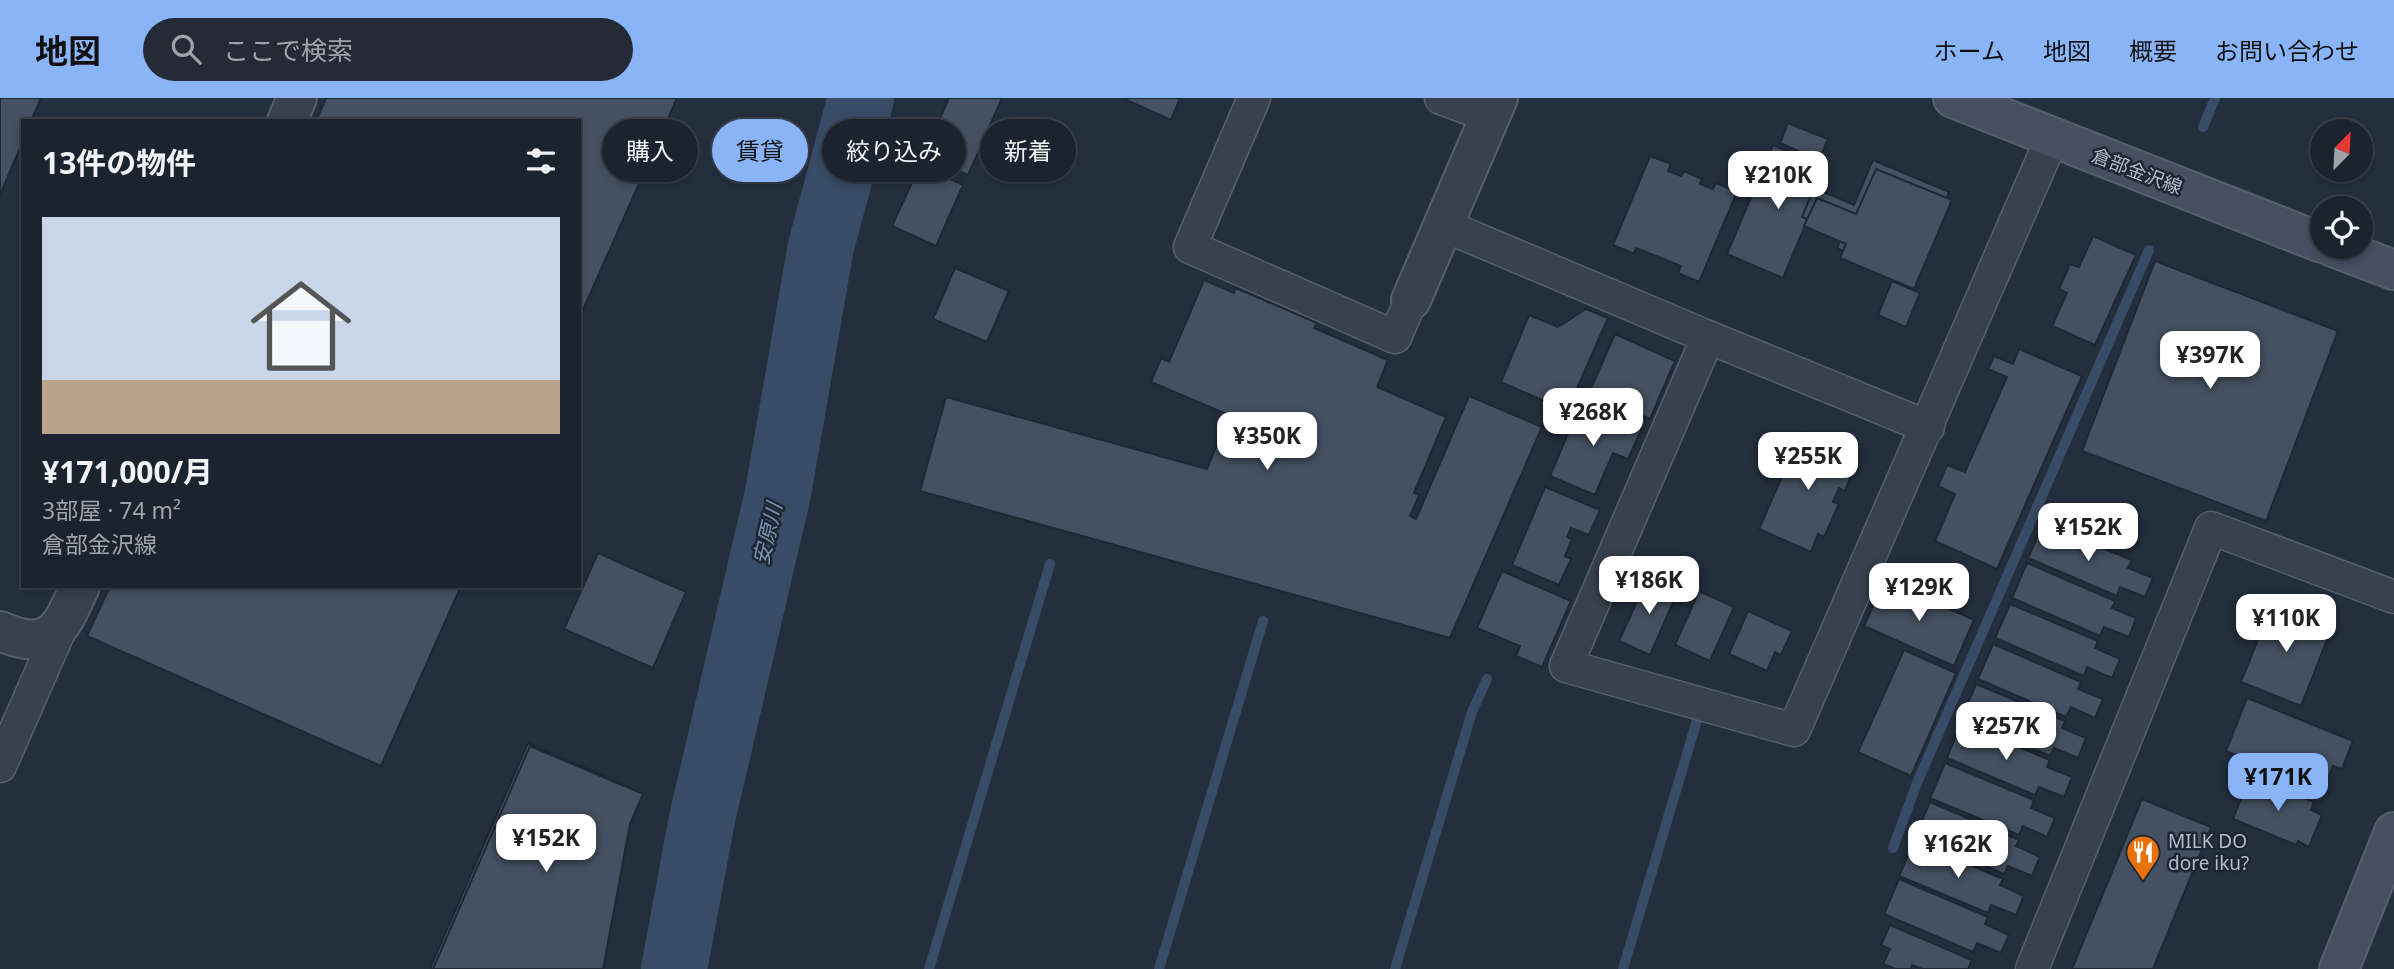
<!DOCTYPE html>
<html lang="ja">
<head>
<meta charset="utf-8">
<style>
  :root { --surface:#1b232e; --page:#242b36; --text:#f1f3f6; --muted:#a0a4aa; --line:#39404a; --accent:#8ab4f8 }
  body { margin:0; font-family:"Noto Sans","Noto Sans JP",sans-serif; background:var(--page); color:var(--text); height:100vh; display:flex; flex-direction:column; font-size:26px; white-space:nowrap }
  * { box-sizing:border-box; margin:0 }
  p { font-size:23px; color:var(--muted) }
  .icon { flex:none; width:38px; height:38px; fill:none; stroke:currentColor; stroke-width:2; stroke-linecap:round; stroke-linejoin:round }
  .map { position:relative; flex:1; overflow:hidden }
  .drawer { position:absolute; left:21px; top:21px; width:560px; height:469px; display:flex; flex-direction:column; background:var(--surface); border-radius:0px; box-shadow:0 4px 10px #0003,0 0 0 2px var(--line) }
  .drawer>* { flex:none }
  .guide { position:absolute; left:602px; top:21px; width:665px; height:63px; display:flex; gap:14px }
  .needle { width:46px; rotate:24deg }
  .fabs { position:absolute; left:2310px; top:21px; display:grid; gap:14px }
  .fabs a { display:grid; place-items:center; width:63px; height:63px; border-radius:50%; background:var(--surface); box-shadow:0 4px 10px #0003,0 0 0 2px var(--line); font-size:35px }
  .price { position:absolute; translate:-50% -60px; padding:0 16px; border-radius:14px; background:#fff; color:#222; font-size:23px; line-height:46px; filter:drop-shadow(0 2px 4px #0008) }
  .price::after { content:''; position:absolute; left:50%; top:42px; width:21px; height:16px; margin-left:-10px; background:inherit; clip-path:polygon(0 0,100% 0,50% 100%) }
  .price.on { background:var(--accent); color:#111 }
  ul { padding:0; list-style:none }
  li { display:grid; align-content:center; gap:14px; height:371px; padding:0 21px }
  li span { display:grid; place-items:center; height:217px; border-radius:0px; color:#555 }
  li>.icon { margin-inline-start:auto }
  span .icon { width:126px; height:126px; fill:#fffc; stroke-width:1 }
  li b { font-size:30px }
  h2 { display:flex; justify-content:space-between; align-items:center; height:84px; padding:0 21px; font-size:30px }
  .tag { padding:0 24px; border-radius:32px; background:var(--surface); box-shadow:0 4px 10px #0003,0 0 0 2px var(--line); font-size:24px; line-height:63px }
  .tag.on { background:var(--accent); color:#111 }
  header { display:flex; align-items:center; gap:42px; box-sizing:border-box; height:98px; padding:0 35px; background:var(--accent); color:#111 }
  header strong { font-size:33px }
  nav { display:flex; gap:38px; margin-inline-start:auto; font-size:24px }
  .search { width:490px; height:63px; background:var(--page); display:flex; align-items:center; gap:18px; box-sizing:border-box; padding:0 24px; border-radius:38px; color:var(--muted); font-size:26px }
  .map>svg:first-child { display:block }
</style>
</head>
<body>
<header>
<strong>地図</strong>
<div class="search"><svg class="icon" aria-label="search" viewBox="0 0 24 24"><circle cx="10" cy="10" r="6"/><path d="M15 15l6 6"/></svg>ここで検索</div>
<nav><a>ホーム</a><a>地図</a><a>概要</a><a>お問い合わせ</a></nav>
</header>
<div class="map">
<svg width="2394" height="871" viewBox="0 0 2394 871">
  <rect width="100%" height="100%" fill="#242f3e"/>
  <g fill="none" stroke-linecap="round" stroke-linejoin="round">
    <!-- stream -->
    <g stroke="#394c67" stroke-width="10">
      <polyline points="2203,29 2215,0"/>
      <polyline points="1893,750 1917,685 2149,152"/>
      <polyline points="929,871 1050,466"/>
      <polyline points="1159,871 1263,523"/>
      <polyline points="1395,871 1472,614 1487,581"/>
      <polyline points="1623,871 1697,622"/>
    </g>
    <!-- river -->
    <polyline stroke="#394c67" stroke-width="66" points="674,871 702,721 778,395 821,148 861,0"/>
  </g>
  <!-- building -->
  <g fill="#455162" stroke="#1f2835" stroke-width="2">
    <polygon points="0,0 41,0 31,23 23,23 23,43 0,97"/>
    <polygon points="326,0 677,0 579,221 579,23 316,23"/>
    <polygon points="949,0 1002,0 968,77 923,58"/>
    <polygon points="1122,0 1180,0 1171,22"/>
    <polygon points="1788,25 1828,41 1819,62 1780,45"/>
    <polygon points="1773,47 1829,70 1783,180 1727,156"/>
    <polygon points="1650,58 1671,66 1668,73 1681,78 1684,73 1702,81 1700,86 1713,91 1716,85 1737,94 1699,184 1678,175 1681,168 1636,150 1634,156 1613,147"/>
    <polygon points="1873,62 1949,94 1913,182 1837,150 1843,136 1802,119 1814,90 1854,107"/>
    <polygon points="939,65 954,71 950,81 963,87 936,148 892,128 920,67 935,74"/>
    <polygon points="1876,71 1952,102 1914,191 1840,160 1846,146 1804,128 1817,100 1856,116"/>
    <polygon points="2093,138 2136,157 2095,247 2052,228 2067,195 2059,191 2070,166 2079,169"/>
    <polygon points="2155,163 2338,233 2266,423 2082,353"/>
    <polygon points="955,170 1009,193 987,244 933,221"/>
    <polygon points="1204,182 1234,195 1236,190 1317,225 1314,230 1388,262 1377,289 1446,319 1414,395 1419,397 1410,418 1416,421 1469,298 1542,329 1450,540 920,393 946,299 1207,371 1229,317 1151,284 1161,260 1169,264"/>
    <polygon points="1892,183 1920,195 1906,229 1878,217"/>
    <polygon points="1586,211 1608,220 1567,313 1501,284 1529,217 1558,229"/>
    <polygon points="1615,236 1675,263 1650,321 1589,295"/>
    <polygon points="2019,251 2082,278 1997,471 1935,443 1955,396 1938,388 1947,367 1965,374 2007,279 1988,271 1994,258 2013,266"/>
    <polygon points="1581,305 1642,330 1628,361 1613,355 1595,397 1550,378"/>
    <polygon points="1802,333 1854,356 1846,373 1852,376 1845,393 1839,390 1833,404 1839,406 1824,439 1818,436 1811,454 1759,431"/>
    <polygon points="1545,389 1600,412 1589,437 1571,430 1567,439 1572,441 1565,458 1571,461 1559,487 1512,467"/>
    <polygon points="2043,426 2132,462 2128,470 2153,480 2145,499 2120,489 2117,498 2028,460"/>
    <polygon points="598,455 686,494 653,570 564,531"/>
    <polygon points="2027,465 2115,503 2112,510 2136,520 2129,539 2104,529 2100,538 2012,500"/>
    <polygon points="1502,473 1571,503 1542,569 1516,558 1520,548 1477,530"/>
    <polygon points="1648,479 1678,493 1650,557 1619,543"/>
    <polygon points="1885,482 1974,522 1954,568 1864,528"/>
    <polygon points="110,488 461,488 381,668 87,538"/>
    <polygon points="1699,493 1734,509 1710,563 1675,547"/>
    <polygon points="2273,504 2324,525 2322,530 2330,534 2301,608 2241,584"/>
    <polygon points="2010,506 2098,543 2095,550 2120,561 2112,580 2087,569 2084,578 1995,540"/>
    <polygon points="1748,513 1792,533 1781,557 1775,554 1767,573 1729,556"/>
    <polygon points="1993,546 2081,584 2078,591 2103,601 2095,620 2071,609 2066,619 1978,581"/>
    <polygon points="1904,552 1956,575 1911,678 1858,654"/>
    <polygon points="1976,586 2065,623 2062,630 2086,640 2078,660 2054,650 2050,658 1961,621"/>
    <polygon points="2247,600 2353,643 2342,671 2333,668 2323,693 2226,653"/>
    <polygon points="1961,625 2050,662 2047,669 2072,679 2064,699 2039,689 2035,697 1947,660"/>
    <polygon points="528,645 631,690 633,725 543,687 462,871 430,871"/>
    <polygon points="528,645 631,690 633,725 543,687 462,871 430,871"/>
    <polygon points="530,648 643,696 630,726 603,871 433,871"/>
    <polygon points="1945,665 2034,702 2031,710 2055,720 2047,739 2023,728 2019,737 1930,700"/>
    <polygon points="2250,678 2314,704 2311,712 2322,717 2309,749 2298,743 2296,747 2233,721"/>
    <polygon points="2142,701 2211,729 2153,871 2072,871"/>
    <polygon points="1930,704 2019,742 2016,748 2040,759 2032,778 2008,768 2004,776 1915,739"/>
    <polygon points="1914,743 2003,781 2000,787 2024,798 2016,817 1991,807 1988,815 1899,778"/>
    <polygon points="1899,781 1988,819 1985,826 2009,837 2001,855 1977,845 1973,854 1884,816"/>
    <polygon points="1890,827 1972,862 1968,871 1922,871 1912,867 1911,871 1896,871 1883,866 1890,851 1881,847"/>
  </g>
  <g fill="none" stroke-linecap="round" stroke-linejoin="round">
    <!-- minor casing -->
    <g stroke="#565f6c" stroke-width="35">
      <g id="minor">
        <polyline points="1254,0 1190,149 1395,239 1411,202"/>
        <polyline points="1441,0 1490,18"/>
        <polyline points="1443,127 1708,239 1566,568 1794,632 2052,40"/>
        <polyline points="1708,239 1928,329"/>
        <polyline points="0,668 61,529"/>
        <polyline points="2032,871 2211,430 2394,499"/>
      </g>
    </g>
    <!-- tertiary casing -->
    <g stroke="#565f6c" stroke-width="42">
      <g id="tertiary">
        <polyline points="287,23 297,0"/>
        <polyline points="1411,202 1498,0"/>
        <path d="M0,533C52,556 61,530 80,488"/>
      </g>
    </g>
    <!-- secondary casing -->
    <g stroke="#565f6c" stroke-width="42">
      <g id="secondary">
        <polyline points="1953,0 2322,145"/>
        <polyline points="2333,149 2394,172"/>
        <polyline points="2339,871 2394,734"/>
      </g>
    </g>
    <!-- minor -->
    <use href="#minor" stroke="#38414e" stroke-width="32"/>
    <!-- tertiary -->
    <use href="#tertiary" stroke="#38414e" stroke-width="38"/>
    <!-- secondary -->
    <use href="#secondary" stroke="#465061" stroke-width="38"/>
  </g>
  <!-- icons -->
  <defs>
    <g id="restaurant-pin" transform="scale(1.75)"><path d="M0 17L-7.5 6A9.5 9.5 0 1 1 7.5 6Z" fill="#e8710a" stroke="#1d2633"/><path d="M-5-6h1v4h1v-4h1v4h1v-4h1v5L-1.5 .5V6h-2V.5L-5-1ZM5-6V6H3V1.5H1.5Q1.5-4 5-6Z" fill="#fff"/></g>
  </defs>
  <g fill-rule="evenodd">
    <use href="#restaurant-pin" x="2143" y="754"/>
  </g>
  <g text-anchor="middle" stroke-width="5" stroke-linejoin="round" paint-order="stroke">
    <!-- street labels -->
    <g font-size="19" fill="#b4bcc9" stroke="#1d2633">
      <text transform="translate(2137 73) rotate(21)" y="7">倉部金沢線</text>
    </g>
    <!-- poi labels -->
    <g font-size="19" fill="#b4bcc9" stroke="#1d2633" text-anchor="start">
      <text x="2168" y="750">MILK DO<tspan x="2168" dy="22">dore iku?</tspan></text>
    </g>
    <!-- water labels -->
    <g font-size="21" font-style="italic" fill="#7c92b1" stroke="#1d2633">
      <text transform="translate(768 436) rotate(-77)" y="7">安原川</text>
    </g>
  </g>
</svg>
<div class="fabs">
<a><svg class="needle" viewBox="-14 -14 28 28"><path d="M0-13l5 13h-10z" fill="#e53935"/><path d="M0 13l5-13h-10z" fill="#a0a4aa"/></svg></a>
<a><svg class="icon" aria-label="locate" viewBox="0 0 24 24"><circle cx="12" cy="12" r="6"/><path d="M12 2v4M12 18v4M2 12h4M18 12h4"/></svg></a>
</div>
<b class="price" style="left:1778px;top:113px">¥210K</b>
<b class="price" style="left:2210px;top:293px">¥397K</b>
<b class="price" style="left:1593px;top:350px">¥268K</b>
<b class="price" style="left:1267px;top:374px">¥350K</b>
<b class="price" style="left:1808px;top:394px">¥255K</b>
<b class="price" style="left:2088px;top:465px">¥152K</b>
<b class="price" style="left:1649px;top:518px">¥186K</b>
<b class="price" style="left:1919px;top:525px">¥129K</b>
<b class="price" style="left:2286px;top:556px">¥110K</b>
<b class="price" style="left:2006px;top:664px">¥257K</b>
<b class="price on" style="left:2278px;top:715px">¥171K</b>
<b class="price" style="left:546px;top:776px">¥152K</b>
<b class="price" style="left:1958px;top:782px">¥162K</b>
<div class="guide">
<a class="tag">購入</a>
<a class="tag on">賃貸</a>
<a class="tag">絞り込み</a>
<a class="tag">新着</a>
</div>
<section class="drawer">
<h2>13件の物件<svg class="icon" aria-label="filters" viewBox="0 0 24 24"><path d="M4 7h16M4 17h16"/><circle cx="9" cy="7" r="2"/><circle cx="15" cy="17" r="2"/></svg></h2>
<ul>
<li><span style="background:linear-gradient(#c9d6e8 75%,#b9a48a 0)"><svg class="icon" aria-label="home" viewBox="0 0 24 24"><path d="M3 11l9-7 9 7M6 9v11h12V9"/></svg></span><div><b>¥171,000/月</b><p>3部屋 · 74 m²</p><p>倉部金沢線</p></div></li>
</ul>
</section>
</div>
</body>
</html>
